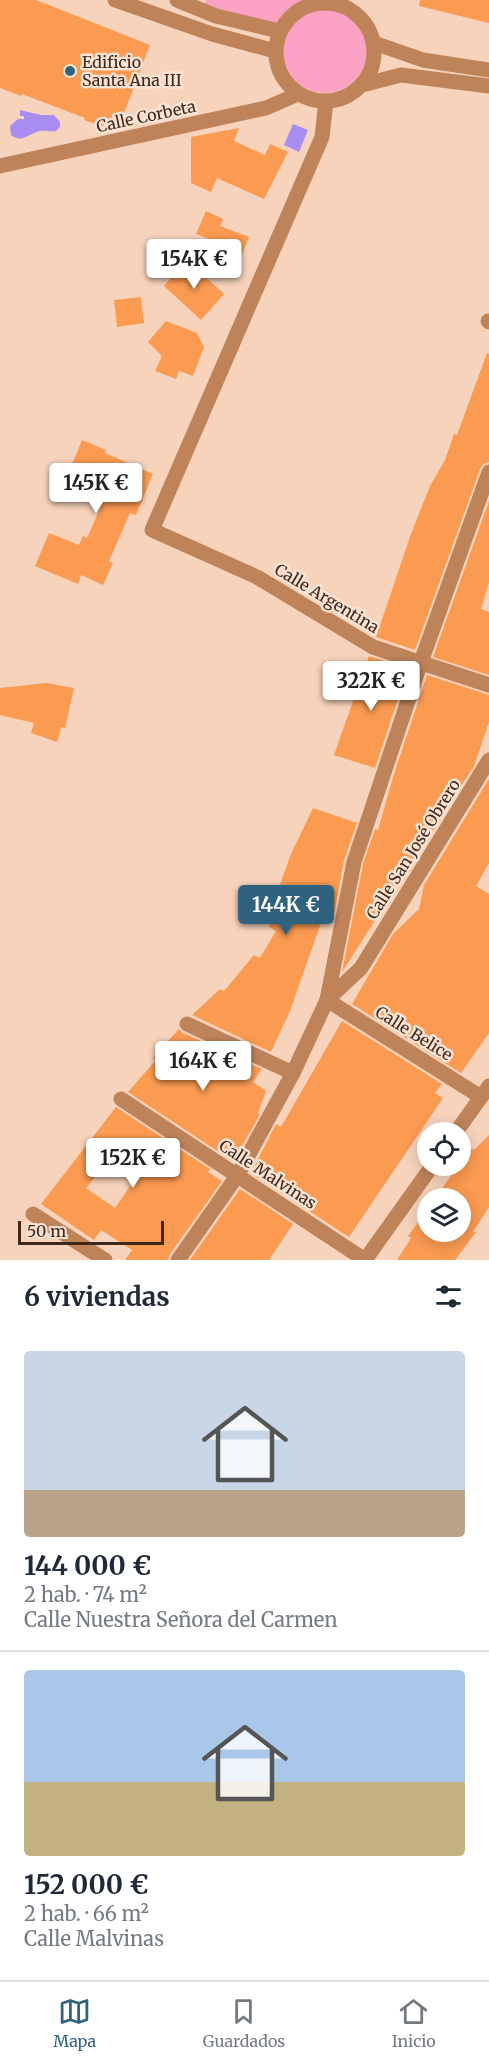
<!DOCTYPE html>
<html lang="es">
<head>
<meta charset="utf-8">
<style>
  :root { --surface:#fff; --page:#f2f2f3; --text:#1f2937; --muted:#747a83; --line:#e0e1e3; --accent:#2e627e }
  body { margin:0; font-family:Merriweather,serif; background:var(--page); color:var(--text); height:100vh; display:flex; flex-direction:column; font-size:22px; white-space:nowrap }
  * { box-sizing:border-box; margin:0 }
  p { font-size:20px; color:var(--muted) }
  .icon { flex:none; width:33px; height:33px; fill:none; stroke:currentColor; stroke-width:2; stroke-linecap:round; stroke-linejoin:round }
  .map { position:relative; height:1260px; overflow:hidden }
  .side { display:flex; flex-direction:column; background:var(--surface); flex:1 }
  .side>* { flex:none }
  .controls { position:absolute; left:417px; top:1122px; display:grid; gap:12px }
  .controls a { display:grid; place-items:center; width:54px; height:54px; border-radius:50%; background:var(--surface); box-shadow:0 3px 15px #0003; font-size:30px }
  .scale { position:absolute; left:18px; bottom:15px; width:146px; box-sizing:border-box; padding-left:6px; border:3px solid #3f2819; border-top:0; font-size:16px; line-height:21px; white-space:nowrap; color:#3f2819; -webkit-text-stroke:4px #fce3d3; paint-order:stroke }
  .price { position:absolute; translate:-50% -51px; padding:0 14px; border-radius:6px; background:#fff; color:#222; font-size:20px; line-height:39px; filter:drop-shadow(0 2px 3px #0008) }
  .price::after { content:''; position:absolute; left:50%; top:36px; width:18px; height:14px; margin-left:-9px; background:inherit; clip-path:polygon(0 0,100% 0,50% 100%) }
  .price.active { background:var(--accent); color:#fff }
  ul { padding:0; list-style:none }
  li { display:grid; align-content:center; gap:12px; height:318px; padding:0 24px }
  li+li { border-top:2px solid var(--line) }
  li span { display:grid; place-items:center; height:186px; border-radius:6px; color:#555 }
  li>.icon { margin-inline-start:auto }
  span .icon { width:108px; height:108px; fill:#fffc; stroke-width:1 }
  li b { font-size:26px }
  h2 { display:flex; justify-content:space-between; align-items:center; height:72px; padding:0 24px; font-size:26px }
  .tab-bar { display:flex; justify-content:space-around; align-items:center; height:84px; border-top:2px solid var(--line); background:var(--surface); font-size:16px; color:var(--muted) }
  .tab-bar a { display:grid; justify-items:center; gap:3px }
  .tab-bar .active { color:var(--accent) }
  .map>svg:first-child { display:block }
</style>
</head>
<body>
<div class="map">
<svg width="489" height="1260" viewBox="0 0 489 1260">
  <rect width="100%" height="100%" fill="#f7d3bc"/>
  <!-- green -->
  <g fill="#fba1c4">
    <path d="M206,0H329V2C304,4 293,10 279,31L203,10Z"/>
    <circle cx="325" cy="51" r="42"/>
  </g>
  <!-- water -->
  <g fill="#a88cf1">
    <path d="M20,110L41,115H54L60,122V127L56,131C50,132 45,130 40,131C29,133 22,144 11,135L10,126L18,119H24V116H20Z"/>
    <polygon points="293,124 308,130 299,152 284,145"/>
  </g>
  <!-- building -->
  <g fill="#fb9a51" fill-rule="evenodd">
    <polygon points="0,0 36,0 150,45 121,121 101,126 84,120 85,118 22,94 21,96 0,88"/>
    <polygon points="420,0 489,0 489,23 419,6"/>
    <polygon points="239,128 234,141 265,155 270,144 288,152 264,199 217,178 211,192 191,183 191,137"/>
    <polygon points="206,211 223,219 220,226 249,237 235,272 209,261 217,242 196,234"/>
    <polygon points="187,260 224,294 201,320 164,286"/>
    <polygon points="141,297 144,323 117,327 114,300"/>
    <polygon points="166,321 197,333 204,347 193,376 179,371 176,379 155,371 162,356 148,342"/>
    <polygon points="487,353 489,354 489,462 483,464 480,469 415,650 376,637 411,534 430,486 445,460 454,434 457,435"/>
    <polygon points="82,440 106,450 105,453 153,474 136,515 130,513 109,561 113,563 103,585 81,575 78,584 35,566 49,533 79,545 83,536 87,538 101,506 62,489"/>
    <polygon points="489,501 489,582 481,609 489,612 489,675 433,657"/>
    <polygon points="369,656 408,669 375,768 334,755"/>
    <polygon points="427,675 489,695 489,722 474,766 342,972 363,864 375,829 378,830 394,774"/>
    <polygon points="46,683 74,688 65,728 61,727 57,742 31,733 34,723 0,715 0,688"/>
    <polygon points="489,779 489,863 476,886 489,894 489,1033 461,1073 352,1004 393,934 419,909 424,885"/>
    <polygon points="313,808 357,823 344,860 333,920 323,917 290,1011 271,1052 192,1015 220,989 224,991 254,955 260,958 276,931 269,927 283,901 275,898 291,854"/>
    <polygon points="342,1021 442,1084 435,1093 443,1098 349,1237 251,1173 276,1124 281,1127"/>
    <polygon points="179,1029 183,1033 262,1069 253,1082 266,1091 258,1113 260,1114 237,1155 226,1149 222,1154 128,1092 156,1060 153,1058"/>
    <path d="M116,1107L210,1169L208,1172L222,1181L170,1254L168,1260H125L132,1250L101,1230L94,1240L41,1204ZM116,1152L141,1170L115,1208L86,1188Z"/>
    <polygon points="489,1135 489,1207 473,1232 476,1232 455,1260 397,1260 411,1238 408,1236 428,1209 428,1232 460,1232 460,1198 435,1198 458,1166 460,1166 460,1162 471,1148 474,1150"/>
    <polygon points="240,1189 293,1224 269,1260 190,1260"/>
  </g>
  <g fill="none" stroke-linecap="round" stroke-linejoin="round">
    <!-- minor -->
    <g stroke="#bf835a" stroke-width="15">
      <polyline points="115,0 212,34 275,51"/>
      <polyline points="177,0 216,16 279,31"/>
      <circle cx="325" cy="52" r="49"/>
      <polyline points="374,43 423,60 489,70"/>
      <polyline points="362,85 401,75 489,86"/>
      <polyline points="326,101 322,137 152,530 257,577 373,647 489,685"/>
      <polyline points="0,166 266,108 298,94"/>
      <polyline points="488,321 489,322"/>
      <polyline points="327,1000 354,862 421,662 489,472"/>
      <polyline points="327,1000 481,1097"/>
      <polyline points="187,1024 293,1073"/>
      <polyline points="121,1099 365,1260"/>
      <polyline points="456,1132 489,1086"/>
      <polyline points="33,1214 105,1260"/>
      <polyline points="178,1260 237,1176 293,1073 327,1000 361,968 489,760"/>
      <polyline points="365,1260 432,1166"/>
    </g>
  </g>
  <!-- markers -->
  <circle fill="#2e627e" stroke="#fce3d3" stroke-width="2" cx="70" cy="71" r="6"/>
  <g text-anchor="middle" stroke-width="5" stroke-linejoin="round" paint-order="stroke">
    <!-- poi labels -->
    <g font-size="16" fill="#3f2819" stroke="#fce3d3" text-anchor="start">
      <text x="82" y="68">Edificio<tspan x="82" dy="18">Santa Ana III</tspan></text>
    </g>
    <!-- street labels -->
    <g font-size="16" fill="#3f2819" stroke="#fce3d3">
      <text transform="translate(146 116) rotate(-12)" y="6">Calle Corbeta</text>
      <text transform="translate(327 598) rotate(31)" y="6">Calle Argentina</text>
      <text transform="translate(413 849) rotate(-58)" y="6">Calle San José Obrero</text>
      <text transform="translate(414 1033) rotate(32)" y="6">Calle Belice</text>
      <text transform="translate(268 1174) rotate(33)" y="6">Calle Malvinas</text>
    </g>
  </g>
</svg>
<div class="controls">
<a><svg class="icon" aria-label="locate" viewBox="0 0 24 24"><circle cx="12" cy="12" r="6"/><path d="M12 2v4M12 18v4M2 12h4M18 12h4"/></svg></a>
<a><svg class="icon" aria-label="layers" viewBox="0 0 24 24"><path d="M12 4l9 5-9 5-9-5zM3 14l9 5 9-5"/></svg></a>
</div>
<div class="scale">50 m</div>
<b class="price" style="left:194px;top:290px">154K €</b>
<b class="price" style="left:96px;top:514px">145K €</b>
<b class="price" style="left:371px;top:712px">322K €</b>
<b class="price active" style="left:286px;top:936px">144K €</b>
<b class="price" style="left:203px;top:1092px">164K €</b>
<b class="price" style="left:133px;top:1189px">152K €</b>
</div>
<section class="side">
<h2>6 viviendas<svg class="icon" aria-label="filters" viewBox="0 0 24 24"><path d="M4 7h16M4 17h16"/><circle cx="9" cy="7" r="2"/><circle cx="15" cy="17" r="2"/></svg></h2>
<ul>
<li><span style="background:linear-gradient(#c9d6e8 75%,#b9a48a 0)"><svg class="icon" aria-label="home" viewBox="0 0 24 24"><path d="M3 11l9-7 9 7M6 9v11h12V9"/></svg></span><div><b>144 000 €</b><p>2 hab. · 74 m²</p><p>Calle Nuestra Señora del Carmen</p></div></li>
<li><span style="background:linear-gradient(#a9c7e8 60%,#c2b280 0)"><svg class="icon" aria-label="home" viewBox="0 0 24 24"><path d="M3 11l9-7 9 7M6 9v11h12V9"/></svg></span><div><b>152 000 €</b><p>2 hab. · 66 m²</p><p>Calle Malvinas</p></div></li>
</ul>
</section>
<nav class="tab-bar">
<a class="active"><svg class="icon" aria-label="map" viewBox="0 0 24 24"><path d="M3 6l6-2 6 2 6-2v14l-6 2-6-2-6 2zM9 4v14M15 6v14"/></svg>Mapa</a>
<a><svg class="icon" aria-label="saved" viewBox="0 0 24 24"><path d="M7 4h10v16l-5-4-5 4z"/></svg>Guardados</a>
<a><svg class="icon" aria-label="home" viewBox="0 0 24 24"><path d="M3 11l9-7 9 7M6 9v11h12V9"/></svg>Inicio</a>
</nav>
</body>
</html>
